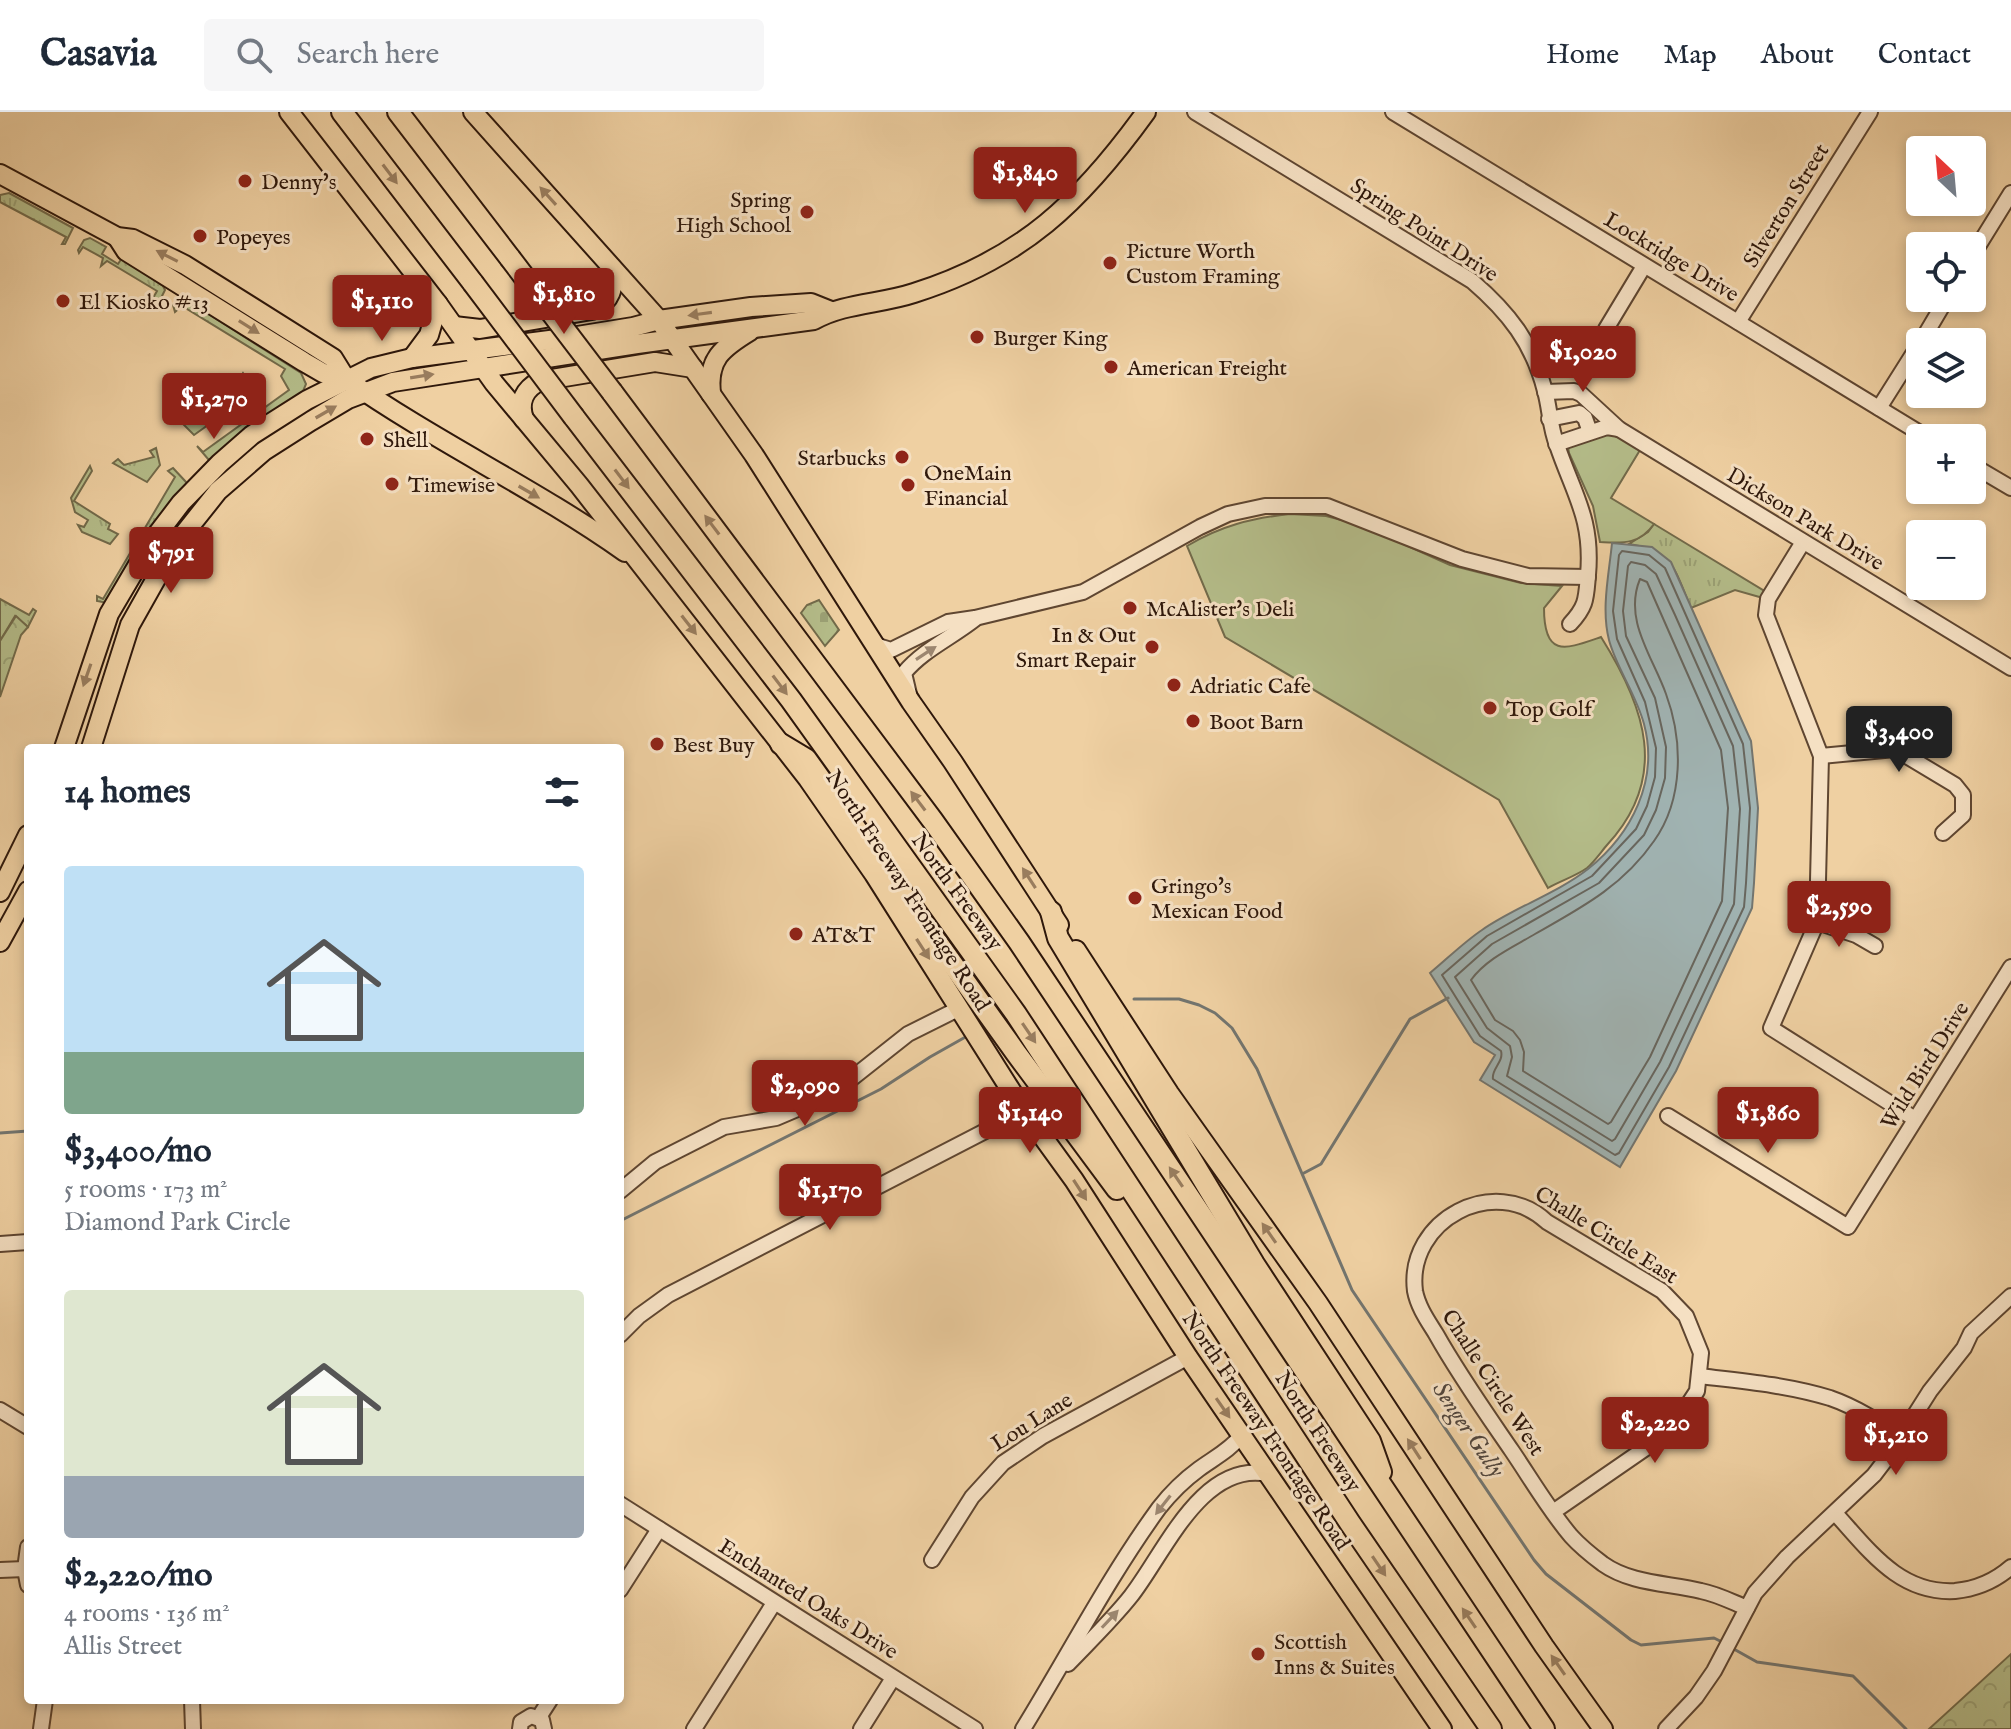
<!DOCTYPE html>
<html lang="en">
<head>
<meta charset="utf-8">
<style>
  :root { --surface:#fff; --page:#f6f6f7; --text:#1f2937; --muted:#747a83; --line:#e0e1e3; --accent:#8f2418 }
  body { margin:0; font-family:"IM FELL English",serif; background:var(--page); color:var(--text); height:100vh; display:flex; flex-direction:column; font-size:30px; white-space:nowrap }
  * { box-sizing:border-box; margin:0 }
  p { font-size:26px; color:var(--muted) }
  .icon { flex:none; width:44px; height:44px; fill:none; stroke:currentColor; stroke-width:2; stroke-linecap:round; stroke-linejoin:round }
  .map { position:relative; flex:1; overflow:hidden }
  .drawer { position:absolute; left:24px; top:632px; width:600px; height:960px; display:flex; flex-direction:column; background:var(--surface); border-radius:8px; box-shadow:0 4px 12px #0003 }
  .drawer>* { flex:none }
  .needle { width:52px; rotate:334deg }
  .tools { position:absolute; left:1906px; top:24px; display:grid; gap:16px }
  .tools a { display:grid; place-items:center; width:80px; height:80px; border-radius:8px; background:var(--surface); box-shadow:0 4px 12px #0003; font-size:40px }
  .price { position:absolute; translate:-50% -68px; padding:0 18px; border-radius:8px; background:var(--accent); color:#fff; font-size:26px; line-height:52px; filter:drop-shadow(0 2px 4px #0008) }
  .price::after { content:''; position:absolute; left:50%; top:48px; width:24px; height:18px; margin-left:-12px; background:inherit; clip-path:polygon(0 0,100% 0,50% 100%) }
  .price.active { background:#222; color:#fff }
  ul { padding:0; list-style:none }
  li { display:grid; align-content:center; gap:16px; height:424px; padding:0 40px }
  li span { display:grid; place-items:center; height:248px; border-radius:8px; color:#555 }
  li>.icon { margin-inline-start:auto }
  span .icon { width:144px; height:144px; fill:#fffc; stroke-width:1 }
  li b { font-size:34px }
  h2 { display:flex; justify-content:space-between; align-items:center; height:96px; padding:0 40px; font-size:34px }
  header { display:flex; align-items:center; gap:48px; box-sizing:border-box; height:112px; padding:0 40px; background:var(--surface); border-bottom:2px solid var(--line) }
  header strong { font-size:38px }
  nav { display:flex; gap:44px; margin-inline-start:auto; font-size:28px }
  .search { width:560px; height:72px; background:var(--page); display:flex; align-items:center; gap:20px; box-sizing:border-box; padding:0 28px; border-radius:8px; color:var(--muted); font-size:30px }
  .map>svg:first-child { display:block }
</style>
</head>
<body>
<header>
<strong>Casavia</strong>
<div class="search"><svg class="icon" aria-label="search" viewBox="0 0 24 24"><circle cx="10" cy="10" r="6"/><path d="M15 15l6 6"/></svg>Search here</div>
<nav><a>Home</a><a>Map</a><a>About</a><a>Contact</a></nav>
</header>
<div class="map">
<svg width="2011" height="1617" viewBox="0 0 2011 1617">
  <defs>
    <pattern id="grass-tufts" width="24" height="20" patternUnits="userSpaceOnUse" patternTransform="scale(2)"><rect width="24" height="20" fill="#b4bc89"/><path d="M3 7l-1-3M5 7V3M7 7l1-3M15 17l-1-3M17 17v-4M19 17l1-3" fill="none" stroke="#9ba175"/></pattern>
    <pattern id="forest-crowns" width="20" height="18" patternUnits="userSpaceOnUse" patternTransform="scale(2)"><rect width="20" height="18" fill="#b4bc89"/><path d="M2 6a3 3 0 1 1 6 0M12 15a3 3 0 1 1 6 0" fill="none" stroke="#9ba175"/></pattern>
    <pattern id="cemetery-stones" width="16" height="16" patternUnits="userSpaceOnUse" patternTransform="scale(2)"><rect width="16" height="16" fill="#b4bc89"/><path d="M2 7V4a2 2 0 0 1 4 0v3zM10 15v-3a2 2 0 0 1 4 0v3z" fill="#9ba175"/></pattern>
  </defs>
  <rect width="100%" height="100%" fill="#efd0a2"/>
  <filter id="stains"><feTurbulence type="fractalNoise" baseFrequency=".0025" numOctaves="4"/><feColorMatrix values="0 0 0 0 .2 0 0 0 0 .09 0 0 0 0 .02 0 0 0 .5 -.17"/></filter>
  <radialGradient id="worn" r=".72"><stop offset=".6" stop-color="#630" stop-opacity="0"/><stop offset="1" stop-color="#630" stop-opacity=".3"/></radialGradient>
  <!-- grass -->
  <g fill="url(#grass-tufts)" stroke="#726a4a" stroke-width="2">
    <polygon points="9,81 73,116 65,132 62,132 66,125 0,90 0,83"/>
    <polygon points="90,126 106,135 102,142 118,152 122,146 163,174 165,178 160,188 153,186 157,179 107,149 101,154 103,146 83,135 79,141 78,138 84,128"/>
    <polygon points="182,185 301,261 306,272 301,284 216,347 208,347 197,334 203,340 289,278 281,264 285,257 182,194 175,200 173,193"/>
    <polygon points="243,261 251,272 232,286 236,293 194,323 184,313 192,304 186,299 190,298 203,305 214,304"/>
    <polygon points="156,336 160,353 147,370 113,351 118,347 124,353 154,345 150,339"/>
    <polygon points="90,354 92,359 74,389 110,412 108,417 118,422 110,432 82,420 78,413 84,415 88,408 75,400 71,386"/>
    <polygon points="173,356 186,370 186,378 107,491 97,489 97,484 103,487 175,365 168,359"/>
    <path d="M1654,412L1766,480L1763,486L1735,478L1691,496C1674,457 1674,439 1629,432L1648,420Z"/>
    <polygon points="0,487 29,503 33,497 36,499 28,515 15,504 0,529"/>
  </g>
  <!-- forest -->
  <g fill="url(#forest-crowns)" stroke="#726a4a" stroke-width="2">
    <polygon points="16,504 28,515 21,523 0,585 0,529"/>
    <polygon points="2011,1542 2011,1617 1929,1617"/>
  </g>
  <!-- cemetery -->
  <polygon fill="url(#cemetery-stones)" stroke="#726a4a" stroke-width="2" points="819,488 839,518 825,534 801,501 807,493"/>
  <!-- park -->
  <g fill="#b4bc89" stroke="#726a4a" stroke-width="2">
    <path d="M1596,321L1616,322L1640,338L1611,386L1654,412C1639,433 1623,431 1600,430L1593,394L1569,341L1568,335Z"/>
    <path d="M1290,402L1326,404L1361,413L1450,453L1521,471L1562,474L1544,496C1544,547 1566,537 1601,525C1645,595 1670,665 1607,733C1601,740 1594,750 1587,756C1576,764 1560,769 1548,776L1499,688L1225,525L1187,434C1220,414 1252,406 1290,402Z"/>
  </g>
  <!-- water -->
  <path fill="#a0b3b2" stroke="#73756f" stroke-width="2" d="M1612,431L1652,435L1671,450L1751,629L1758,696L1754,771L1752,796L1676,959L1620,1055L1480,968L1495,943L1474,930L1430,861C1447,847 1464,830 1482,818C1515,795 1556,782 1588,757C1632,722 1659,668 1644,612C1636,582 1616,555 1609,528C1601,497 1609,462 1612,431Z"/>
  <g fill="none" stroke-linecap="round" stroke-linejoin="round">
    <!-- shore -->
    <g stroke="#68665e" stroke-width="2">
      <path d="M1622,439L1649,443L1665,456L1743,632L1750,696L1746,771L1744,795L1669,955L1619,1041L1615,1043L1493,967C1491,957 1504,950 1501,939L1480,924L1442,863L1487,824L1592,764L1636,717L1647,694L1655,665L1656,636L1645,590L1617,527L1613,499L1619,443Z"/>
      <polygon points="1631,450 1645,453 1656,462 1675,503 1733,634 1740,697 1734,792 1660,950 1615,1027 1612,1029 1507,964 1512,945 1510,934 1487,916 1455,865 1492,832 1599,771 1644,723 1656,698 1665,666 1666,635 1655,586 1626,524 1623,499 1628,454"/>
      <path d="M1640,467L1647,470L1721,638L1728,696L1722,789L1650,945L1611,1010L1608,1012L1523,959L1524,940L1520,928L1513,919L1495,908L1471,868C1486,847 1513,835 1535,822C1581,796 1623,774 1654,729C1684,687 1683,628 1666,582C1653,545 1623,508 1640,467Z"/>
    </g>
    <!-- stream -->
    <g stroke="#73756f" stroke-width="3">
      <polyline points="1134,887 1179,887 1199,893 1215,901 1232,916 1257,957 1352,1178 1534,1448 1546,1462 1631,1528 1641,1533 1714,1526 1722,1530"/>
      <polyline points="0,1021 28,1019"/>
      <polyline points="1304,1061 1321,1052 1410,907 1448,886"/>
      <polyline points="620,1109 881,977 930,945 969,923"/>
      <polyline points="1732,1536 1757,1550 1853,1564 1906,1617"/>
    </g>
    <!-- minor casing -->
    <g stroke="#5f4631" stroke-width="18">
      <g id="minor">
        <path d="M1195,0L1472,169C1508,200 1533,231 1545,279C1550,297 1550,316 1557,333C1574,383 1593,407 1588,463C1586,486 1587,494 1570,512"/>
        <polyline points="1393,0 1928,326"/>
        <polyline points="1972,144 2011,81"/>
        <polyline points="1738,210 1870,0"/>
        <polyline points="1606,217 1644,154"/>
        <polyline points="1921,230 1947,186"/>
        <polyline points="1545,280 1574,279 1581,282 1619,317 2011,556"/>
        <polyline points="1879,296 1920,231"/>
        <polyline points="1549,307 1579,301 1585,306 1590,320"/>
        <polyline points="1556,332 1607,315 1619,317"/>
        <polyline points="1972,353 2011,376"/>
        <polyline points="1803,430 1768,487 1766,503 1821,644 1817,810 1771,916 1915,1007"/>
        <polyline points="875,533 891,538 948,510 975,506 1083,480 1200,415 1228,402 1265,394 1327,394 1462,447 1528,464 1588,465"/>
        <path d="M909,582L904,561C923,538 951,526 975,507"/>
        <polyline points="1821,644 1895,637 1955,673 1963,683 1963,703 1943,721"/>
        <polyline points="1817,810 1856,823 1875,834"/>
        <polyline points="1668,1004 1848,1115 2011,855"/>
        <polyline points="620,1079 655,1050 724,1015 776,1006 823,986 846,971 908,922 960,896"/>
        <polyline points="0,1132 28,1130"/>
        <polyline points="620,1223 639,1204 668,1183 1024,999"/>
        <path d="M1699,1264C1742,1269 1788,1273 1830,1286C1856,1295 1879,1310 1902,1325"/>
        <polyline points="0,1298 28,1315"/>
        <polyline points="620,1392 975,1617"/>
        <path d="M1553,1400L1656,1329L1676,1311L1697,1279L1701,1241L1686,1204L1662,1179L1547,1110C1495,1061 1406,1108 1415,1179C1418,1195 1428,1209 1436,1222C1459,1263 1486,1301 1512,1339C1531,1367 1549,1398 1571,1424C1580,1434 1591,1443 1603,1452C1631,1472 1669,1471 1701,1479C1717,1482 1732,1490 1747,1496"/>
        <path d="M1835,1401C1869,1438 1899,1482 1955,1479C1976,1477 1995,1469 2011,1455"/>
        <polyline points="28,1435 25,1457 28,1473"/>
        <polyline points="932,1448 972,1385 1003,1351 1043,1324 1188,1245"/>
        <polyline points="0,1458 25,1457"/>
        <polyline points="620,1478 659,1417"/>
        <path d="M1068,1552C1089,1530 1112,1508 1131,1484C1164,1442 1202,1348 1268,1362"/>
        <polyline points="192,1588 193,1617"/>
        <polyline points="539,1605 550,1588"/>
        <polyline points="41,1617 45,1588"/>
        <polyline points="520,1617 521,1610 531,1604 542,1608 544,1617"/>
        <polyline points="694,1617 774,1491"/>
        <polyline points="861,1617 893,1566"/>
        <path d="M1023,1617C1068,1544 1108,1466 1159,1396C1170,1382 1184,1368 1199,1357C1214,1346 1230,1338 1242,1323"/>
        <polyline points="1666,1617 1696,1585 1714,1559 1755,1481 1787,1445 1874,1363 1890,1342 1930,1279 1964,1236 1971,1221 2011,1184"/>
      </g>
    </g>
    <!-- major casing -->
    <g stroke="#2f180b" stroke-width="22">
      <g id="major">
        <polyline points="289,0 438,192 494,271 579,373 808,667 874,762 1024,999 1074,1068 1188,1245 1442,1617"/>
        <polyline points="473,0 659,208 754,343 911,590 953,650 1059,813"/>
        <polyline points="0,62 117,125 133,127 185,153 333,246 346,267"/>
        <path d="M117,125L126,139L304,250L323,261L346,267C436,330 536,377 625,440"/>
        <path d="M454,214L480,217L592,198C612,189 614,176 612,156"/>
        <polyline points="412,246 429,223 438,192"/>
        <path d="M711,282C707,247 722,236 750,219"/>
        <path d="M524,307C518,290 524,277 540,269L655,250L693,256"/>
        <polyline points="64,636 109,502 152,429 181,391 220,351 252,323 307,288 371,256 412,246 565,226 633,215 659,208 751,195 811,191 831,199"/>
        <path d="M91,636L130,513L175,433L218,379L264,339L311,309L348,287L393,270L637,232L814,208C844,191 881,192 914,181C1022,147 1081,90 1146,0"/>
        <polyline points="0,780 28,723"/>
        <polyline points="0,830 28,779"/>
        <polyline points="1076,838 1169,981 1318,1191 1544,1534 1603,1617"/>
      </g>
    </g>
    <!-- highway casing -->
    <g stroke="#2f180b" stroke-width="24">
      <g id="highway">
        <polyline points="342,0 473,171"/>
        <polyline points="398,0 510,146"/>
        <polyline points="612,280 933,709 1019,830 1544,1617"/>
        <polyline points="574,305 791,588 1016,902 1350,1411 1491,1617"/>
        <polyline points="781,632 806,647 1016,941 1117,1077"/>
        <polyline points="1051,800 1058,826 1254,1152 1370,1329 1381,1360"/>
      </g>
    </g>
    <!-- minor -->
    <use href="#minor" stroke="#f5e0c3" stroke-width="14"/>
    <!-- major -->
    <use href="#major" stroke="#efd0a2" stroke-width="18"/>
    <!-- highway -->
    <use href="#highway" stroke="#efd0a2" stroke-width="20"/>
    <!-- highway-bridge casing -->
    <g stroke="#2f180b" stroke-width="24" stroke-linecap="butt">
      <g id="highway-bridge">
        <polyline points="510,146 612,280"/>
        <polyline points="473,171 574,305"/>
      </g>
    </g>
    <!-- highway-bridge -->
    <use href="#highway-bridge" stroke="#efd0a2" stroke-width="20"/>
  </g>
  <!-- one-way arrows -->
  <defs><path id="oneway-solid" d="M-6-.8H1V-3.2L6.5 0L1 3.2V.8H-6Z" transform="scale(2)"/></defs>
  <g fill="#997d5e">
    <use href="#oneway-solid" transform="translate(390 62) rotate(53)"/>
    <use href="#oneway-solid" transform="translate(548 84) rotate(-132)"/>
    <use href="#oneway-solid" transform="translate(167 144) rotate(-153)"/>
    <use href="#oneway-solid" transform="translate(700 202) rotate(172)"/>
    <use href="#oneway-solid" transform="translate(249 215) rotate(32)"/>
    <use href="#oneway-solid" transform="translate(422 264) rotate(-9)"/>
    <use href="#oneway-solid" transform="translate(326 300) rotate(-30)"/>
    <use href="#oneway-solid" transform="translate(622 367) rotate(53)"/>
    <use href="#oneway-solid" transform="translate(529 380) rotate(30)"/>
    <use href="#oneway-solid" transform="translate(712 413) rotate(-127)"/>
    <use href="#oneway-solid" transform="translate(689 513) rotate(52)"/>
    <use href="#oneway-solid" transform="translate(87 563) rotate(109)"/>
    <use href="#oneway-solid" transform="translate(780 573) rotate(53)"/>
    <use href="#oneway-solid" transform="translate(918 689) rotate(-127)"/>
    <use href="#oneway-solid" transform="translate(1029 766) rotate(-123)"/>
    <use href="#oneway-solid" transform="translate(923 837) rotate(57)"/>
    <use href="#oneway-solid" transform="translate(1029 921) rotate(56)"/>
    <use href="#oneway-solid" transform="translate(1176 1065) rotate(-124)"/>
    <use href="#oneway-solid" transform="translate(1080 1078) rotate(57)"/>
    <use href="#oneway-solid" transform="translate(1269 1121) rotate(-125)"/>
    <use href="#oneway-solid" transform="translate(1223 1296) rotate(55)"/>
    <use href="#oneway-solid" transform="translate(1414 1337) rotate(-123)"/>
    <use href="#oneway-solid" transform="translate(1379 1454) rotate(56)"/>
    <use href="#oneway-solid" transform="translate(1469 1506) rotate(-124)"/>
    <use href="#oneway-solid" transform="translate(1558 1553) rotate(-125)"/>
  </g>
  <g fill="#9c8670">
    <use href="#oneway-solid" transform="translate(926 541) rotate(-33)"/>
    <use href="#oneway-solid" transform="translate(1163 1393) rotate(128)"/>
    <use href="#oneway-solid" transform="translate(1110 1507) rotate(-47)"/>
  </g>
  <!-- markers -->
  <g fill="#8f2418" stroke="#f5e0c3" stroke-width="3">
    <circle cx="245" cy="69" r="8"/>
    <circle cx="807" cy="100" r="8"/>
    <circle cx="200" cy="124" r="8"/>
    <circle cx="1110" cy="151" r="8"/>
    <circle cx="63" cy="189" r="8"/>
    <circle cx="977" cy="225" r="8"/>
    <circle cx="1111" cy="255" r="8"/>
    <circle cx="367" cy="327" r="8"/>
    <circle cx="902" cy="345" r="8"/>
    <circle cx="392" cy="372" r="8"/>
    <circle cx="908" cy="373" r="8"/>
    <circle cx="1130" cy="496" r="8"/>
    <circle cx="1152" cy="535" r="8"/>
    <circle cx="1174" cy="573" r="8"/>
    <circle cx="1490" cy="596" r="8"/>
    <circle cx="1193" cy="609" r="8"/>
    <circle cx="657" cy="632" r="8"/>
    <circle cx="1135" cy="786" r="8"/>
    <circle cx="796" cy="822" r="8"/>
    <circle cx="1258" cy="1542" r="8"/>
  </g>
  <g text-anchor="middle" stroke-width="6" stroke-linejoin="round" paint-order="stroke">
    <!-- poi labels -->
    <g font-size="22" fill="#2f180b" stroke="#f5e0c3" text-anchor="start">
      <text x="261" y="77">Denny's</text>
      <text x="791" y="95" text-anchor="end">Spring<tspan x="791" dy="25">High School</tspan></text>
      <text x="216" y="132">Popeyes</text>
      <text x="1126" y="146">Picture Worth<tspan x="1126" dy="25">Custom Framing</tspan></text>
      <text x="79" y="197">El Kiosko #13</text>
      <text x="993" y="233">Burger King</text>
      <text x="1127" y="263">American Freight</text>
      <text x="383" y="335">Shell</text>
      <text x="886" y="353" text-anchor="end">Starbucks</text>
      <text x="924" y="368">OneMain<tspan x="924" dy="25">Financial</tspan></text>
      <text x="408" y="380">Timewise</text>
      <text x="1146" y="504">McAlister's Deli</text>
      <text x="1136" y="530" text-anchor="end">In &amp; Out<tspan x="1136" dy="25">Smart Repair</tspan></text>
      <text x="1190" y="581">Adriatic Cafe</text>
      <text x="1506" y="604">Top Golf</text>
      <text x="1209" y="617">Boot Barn</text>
      <text x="673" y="640">Best Buy</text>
      <text x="1151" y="781">Gringo's<tspan x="1151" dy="25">Mexican Food</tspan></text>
      <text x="812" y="830">AT&amp;T</text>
      <text x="1274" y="1537">Scottish<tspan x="1274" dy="25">Inns &amp; Suites</tspan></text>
    </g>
    <!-- street labels -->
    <g font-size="22" fill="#2f180b" stroke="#f5e0c3">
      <text transform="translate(1785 93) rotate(-58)" y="8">Silverton Street</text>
      <text transform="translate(1425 117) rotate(33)" y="8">Spring Point Drive</text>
      <text transform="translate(1672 144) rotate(31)" y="8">Lockridge Drive</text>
      <text transform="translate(1806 406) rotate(31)" y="8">Dickson Park Drive</text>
      <text transform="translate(909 778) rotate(57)" y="8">North Freeway Frontage Road</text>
      <text transform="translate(958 779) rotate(54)" y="8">North Freeway</text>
      <text transform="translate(1924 953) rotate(-58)" y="8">Wild Bird Drive</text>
      <text transform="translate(1607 1122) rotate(32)" y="8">Challe Circle East</text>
      <text transform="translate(1494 1270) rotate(57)" y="8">Challe Circle West</text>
      <text transform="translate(1031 1309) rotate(-32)" y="8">Lou Lane</text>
      <text transform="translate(1267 1318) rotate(56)" y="8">North Freeway Frontage Road</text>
      <text transform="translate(1319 1319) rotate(57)" y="8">North Freeway</text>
      <text transform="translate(809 1486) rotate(32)" y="8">Enchanted Oaks Drive</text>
    </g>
    <!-- water labels -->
    <g font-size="24" font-style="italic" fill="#51463d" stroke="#f5e0c3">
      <text transform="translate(1469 1317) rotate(56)" y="8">Senger Gully</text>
    </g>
  </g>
  <rect width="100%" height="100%" filter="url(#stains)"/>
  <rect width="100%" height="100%" fill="url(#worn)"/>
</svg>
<div class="tools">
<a><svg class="needle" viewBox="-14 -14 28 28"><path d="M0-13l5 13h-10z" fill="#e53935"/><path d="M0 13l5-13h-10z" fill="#747a83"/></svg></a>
<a><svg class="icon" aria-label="locate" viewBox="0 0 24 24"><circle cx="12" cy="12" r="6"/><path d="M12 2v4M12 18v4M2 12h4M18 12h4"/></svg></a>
<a><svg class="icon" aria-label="layers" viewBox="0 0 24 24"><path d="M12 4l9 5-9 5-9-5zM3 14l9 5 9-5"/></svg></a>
<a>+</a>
<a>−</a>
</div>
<b class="price" style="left:1025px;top:103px">$1,840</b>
<b class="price" style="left:564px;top:224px">$1,810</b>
<b class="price" style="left:382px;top:231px">$1,110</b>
<b class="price" style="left:1583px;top:282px">$1,020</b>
<b class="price" style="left:214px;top:329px">$1,270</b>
<b class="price" style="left:171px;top:483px">$791</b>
<b class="price active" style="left:1899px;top:662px">$3,400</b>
<b class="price" style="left:1839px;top:837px">$2,590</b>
<b class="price" style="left:805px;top:1016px">$2,090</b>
<b class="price" style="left:1030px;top:1043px">$1,140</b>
<b class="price" style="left:1768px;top:1043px">$1,860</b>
<b class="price" style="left:830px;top:1120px">$1,170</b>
<b class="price" style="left:1655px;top:1353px">$2,220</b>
<b class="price" style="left:1896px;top:1365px">$1,210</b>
<section class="drawer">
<h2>14 homes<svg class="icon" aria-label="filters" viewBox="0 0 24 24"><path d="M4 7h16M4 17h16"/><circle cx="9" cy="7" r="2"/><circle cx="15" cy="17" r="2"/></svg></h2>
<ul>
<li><span style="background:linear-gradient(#bfe0f5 75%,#7fa58c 0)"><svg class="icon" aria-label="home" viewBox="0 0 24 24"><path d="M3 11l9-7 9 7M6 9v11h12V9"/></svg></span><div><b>$3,400/mo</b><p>5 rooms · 173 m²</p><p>Diamond Park Circle</p></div></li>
<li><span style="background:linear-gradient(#dfe7d0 75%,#9aa5b1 0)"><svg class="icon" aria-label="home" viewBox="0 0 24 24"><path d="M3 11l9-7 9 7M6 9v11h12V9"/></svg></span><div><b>$2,220/mo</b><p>4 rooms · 136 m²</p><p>Allis Street</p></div></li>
</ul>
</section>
</div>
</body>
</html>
